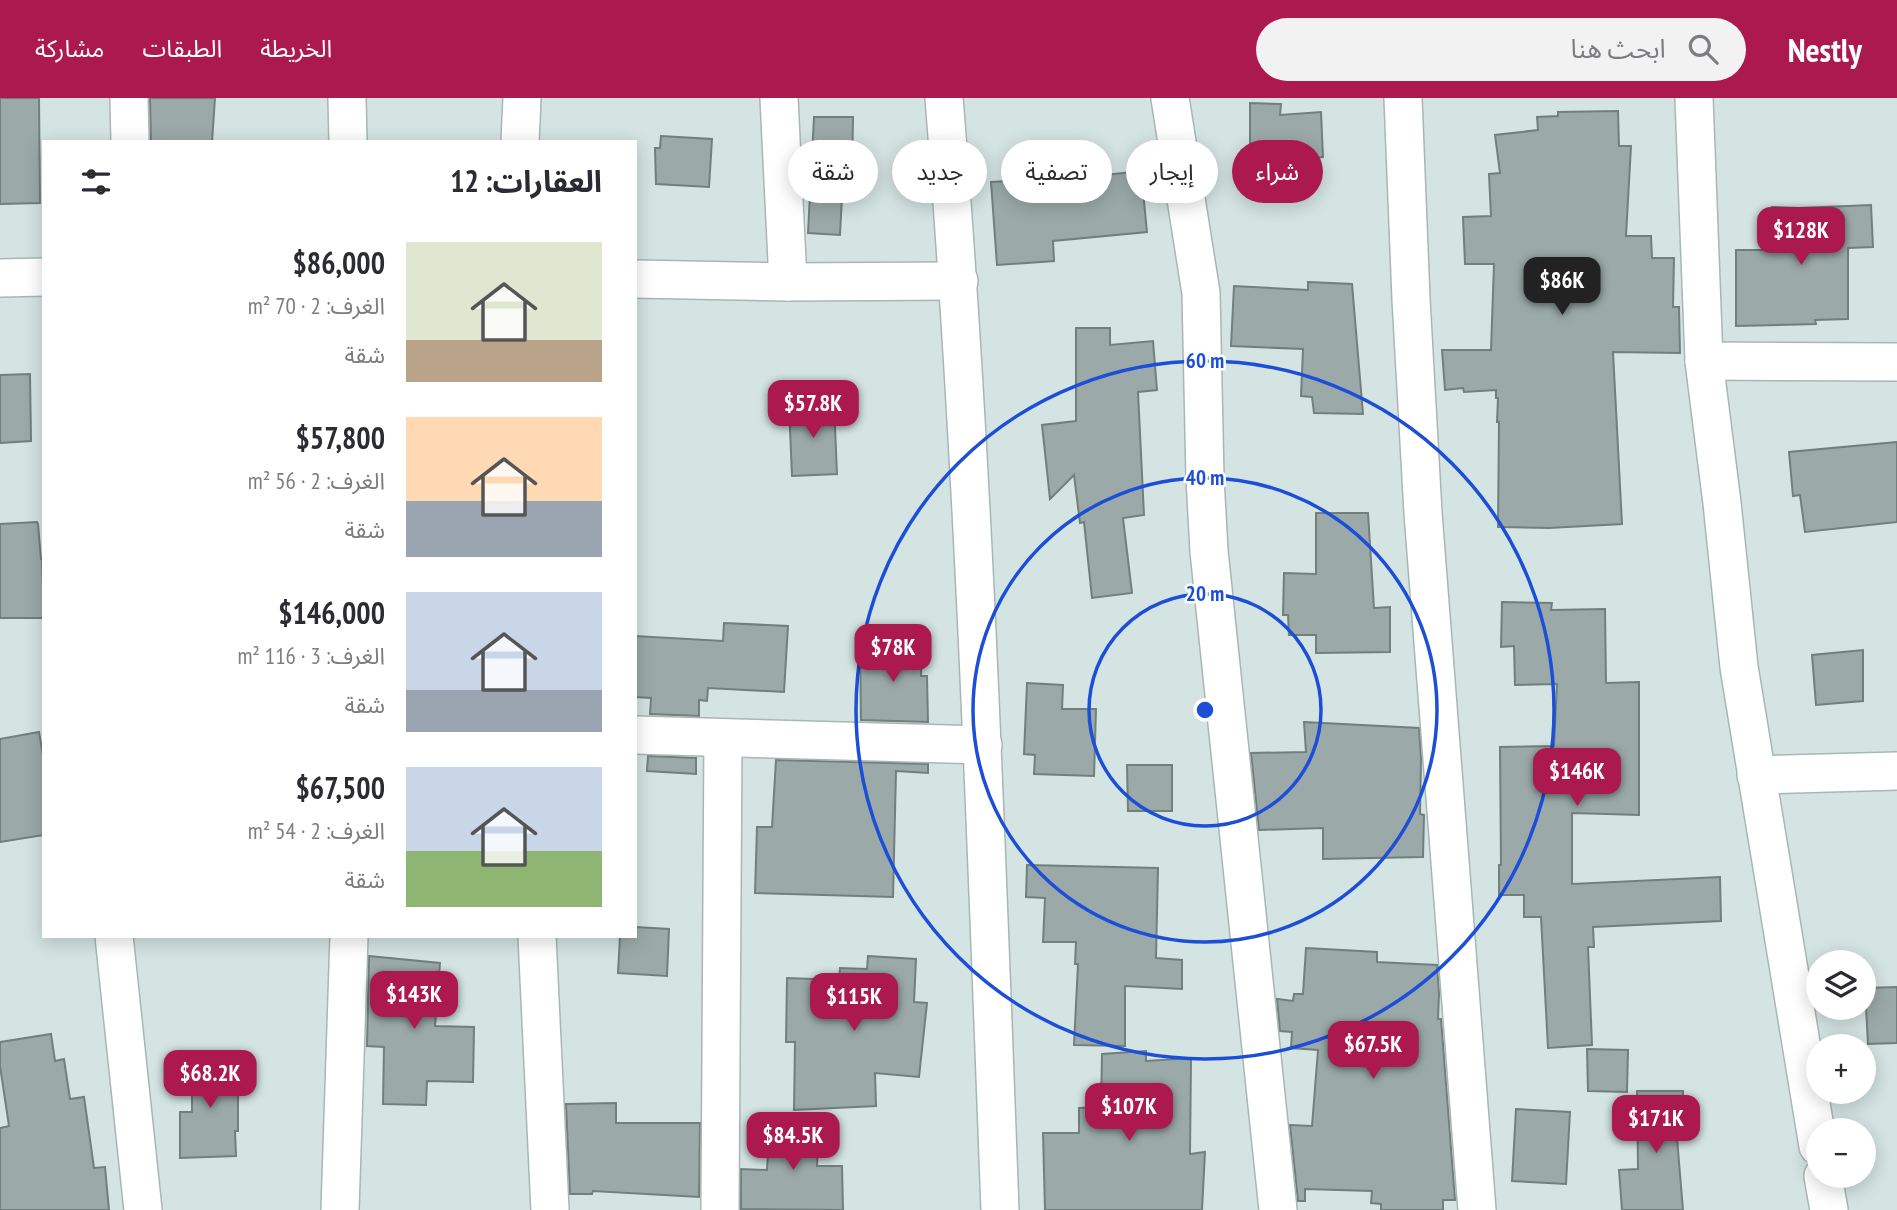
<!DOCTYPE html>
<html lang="ar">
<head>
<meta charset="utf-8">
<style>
  :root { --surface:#fff; --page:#f2f2f3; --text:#2b2b33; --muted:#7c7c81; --accent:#ab194d }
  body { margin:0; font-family:"PT Sans Narrow","Noto Sans Arabic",sans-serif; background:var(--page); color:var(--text); direction:rtl; height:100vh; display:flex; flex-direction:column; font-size:26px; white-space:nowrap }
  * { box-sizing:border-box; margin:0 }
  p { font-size:23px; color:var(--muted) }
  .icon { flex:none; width:38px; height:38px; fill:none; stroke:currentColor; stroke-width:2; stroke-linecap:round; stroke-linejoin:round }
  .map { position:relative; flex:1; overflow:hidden; direction:ltr }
  .panel { position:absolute; left:42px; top:42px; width:595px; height:798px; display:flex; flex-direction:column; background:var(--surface); border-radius:0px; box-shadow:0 4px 18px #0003; direction:rtl }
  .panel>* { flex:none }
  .banner { position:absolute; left:658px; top:42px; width:665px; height:63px; direction:rtl; display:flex; gap:14px }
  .buttons { position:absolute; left:1806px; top:852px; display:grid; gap:14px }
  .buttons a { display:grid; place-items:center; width:70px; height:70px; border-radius:50%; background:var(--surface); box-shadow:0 4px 18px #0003; font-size:35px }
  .price { position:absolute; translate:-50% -60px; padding:0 16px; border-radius:14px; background:var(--accent); color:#fff; font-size:23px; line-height:46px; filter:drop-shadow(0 2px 4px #0008) }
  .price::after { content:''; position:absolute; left:50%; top:42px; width:21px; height:16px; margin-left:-10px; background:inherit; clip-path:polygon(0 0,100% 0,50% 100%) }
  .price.selected { background:#222; color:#fff }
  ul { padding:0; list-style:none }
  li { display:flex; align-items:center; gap:21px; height:175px; padding:0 35px }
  li span { display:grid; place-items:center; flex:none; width:196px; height:140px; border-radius:0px; color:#555 }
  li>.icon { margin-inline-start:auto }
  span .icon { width:84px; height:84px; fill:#fffc; stroke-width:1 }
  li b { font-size:30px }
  h2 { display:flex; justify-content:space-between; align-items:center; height:84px; padding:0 35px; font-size:30px }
  .tag { padding:0 24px; border-radius:32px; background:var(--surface); box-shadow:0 4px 18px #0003; font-size:24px; line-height:63px }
  .tag.selected { background:var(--accent); color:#fff }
  header { display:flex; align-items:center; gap:42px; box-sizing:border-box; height:98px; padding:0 35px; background:var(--accent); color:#fff }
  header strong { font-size:33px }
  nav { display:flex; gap:38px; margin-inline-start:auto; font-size:24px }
  .search { width:490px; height:63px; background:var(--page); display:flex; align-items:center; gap:18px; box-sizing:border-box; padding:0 24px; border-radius:38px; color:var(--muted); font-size:26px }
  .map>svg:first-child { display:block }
</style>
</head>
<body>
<header>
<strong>Nestly</strong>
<div class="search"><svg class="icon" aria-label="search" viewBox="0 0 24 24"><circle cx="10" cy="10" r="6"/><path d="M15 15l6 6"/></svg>ابحث هنا</div>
<nav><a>الخريطة</a><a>الطبقات</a><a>مشاركة</a></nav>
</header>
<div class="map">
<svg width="1897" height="1112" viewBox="0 0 1897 1112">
  <rect width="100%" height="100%" fill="#d4e4e2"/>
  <!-- building -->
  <g fill="#9baaa8" stroke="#717f7d" stroke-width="2">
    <polygon points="0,0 39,0 40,105 0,106"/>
    <polygon points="150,0 215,0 212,44 151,44"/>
    <polygon points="1250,5 1281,6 1280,17 1321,14 1323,59 1285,63 1284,60 1250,64"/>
    <polygon points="1618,13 1619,48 1631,48 1626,138 1651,138 1652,160 1674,160 1673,209 1679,209 1680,255 1613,254 1622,426 1549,430 1498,429 1499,324 1497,324 1498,300 1496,300 1496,292 1464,294 1463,290 1445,292 1442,252 1491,252 1494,166 1465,166 1463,119 1491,118 1489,76 1500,75 1495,37 1538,32 1537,19 1558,18 1558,14"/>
    <polygon points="814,19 853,19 852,79 843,79 840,137 808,135"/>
    <polygon points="661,38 712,41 709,89 656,86 655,50 660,50"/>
    <polygon points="1141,73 1147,134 1053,143 1054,163 997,167 991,84 1049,81 1049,83"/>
    <polygon points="1871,107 1873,149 1848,150 1848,221 1815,222 1816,226 1736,228 1736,152 1769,152 1772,109 1798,110"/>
    <polygon points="1308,184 1352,186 1363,316 1314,315 1312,299 1301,298 1303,251 1231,248 1234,188 1308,192"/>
    <polygon points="1076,230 1110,230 1110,247 1153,243 1157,292 1138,294 1144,417 1123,420 1132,495 1092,500 1084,424 1080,425 1074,377 1050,401 1042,327 1076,323"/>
    <polygon points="30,276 31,343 0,345 0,277"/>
    <polygon points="834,305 837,376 792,378 789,307"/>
    <polygon points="1897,344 1897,424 1805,434 1800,397 1793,398 1789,354"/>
    <polygon points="1316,415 1368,415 1374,510 1390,509 1390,554 1316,555 1316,537 1289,537 1288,517 1283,517 1284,475 1316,476"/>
    <polygon points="37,424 38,426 41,461 42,461 44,520 0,520 0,426"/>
    <polygon points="1502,504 1552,505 1551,512 1605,511 1606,585 1639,584 1639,717 1572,715 1572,786 1720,779 1721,823 1593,829 1594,849 1588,849 1592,947 1548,950 1541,819 1524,819 1524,797 1499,797 1499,767 1501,767 1500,649 1554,648 1557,586 1515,587 1514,548 1501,549"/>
    <polygon points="724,525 788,528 784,594 708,590 707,603 699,602 699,618 650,616 651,600 635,599 635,538 723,543"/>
    <polygon points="860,545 922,548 921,578 927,578 928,624 861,622"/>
    <polygon points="1863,552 1863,603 1816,607 1812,557"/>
    <polygon points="1027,585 1063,587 1062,611 1096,611 1094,678 1034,676 1035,657 1024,656"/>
    <polygon points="1304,624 1419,630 1421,660 1420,716 1424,717 1423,759 1323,761 1323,730 1259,732 1251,655 1306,654"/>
    <polygon points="39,634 44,663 44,737 0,744 0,641"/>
    <polygon points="648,658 696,660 696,676 647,673"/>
    <polygon points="776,662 928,666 928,675 896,673 893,799 755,795 757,729 772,729"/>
    <polygon points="1127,667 1172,667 1172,713 1128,713"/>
    <polygon points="1027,767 1158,770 1156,860 1182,862 1182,891 1125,888 1125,948 1074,947 1078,866 1075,866 1076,844 1043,844 1045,800 1026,799"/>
    <polygon points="635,829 669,831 667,878 618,875 620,838 635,838"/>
    <polygon points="1306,850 1377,854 1377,864 1437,867 1439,896 1438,921 1441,921 1455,1102 1443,1102 1443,1112 1381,1112 1381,1106 1371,1105 1372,1093 1305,1091 1305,1103 1298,1103 1290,1027 1312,1028 1318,952 1291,950 1292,934 1280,933 1277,901 1293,903 1294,896 1303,896"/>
    <polygon points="369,858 440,865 435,928 474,929 473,984 427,983 426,1007 383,1006 384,949 367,948"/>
    <polygon points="868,858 916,861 914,904 927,905 919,979 875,975 876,1008 794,1012 795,944 786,944 787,880 839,882 840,870 867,871"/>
    <polygon points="1897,889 1897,945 1868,946 1865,890"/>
    <polygon points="51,936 55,963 64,961 70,1001 84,999 94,1070 105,1069 109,1112 0,1112 0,1030 9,1028 0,968 0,944"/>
    <polygon points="1587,951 1628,952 1627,994 1588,993"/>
    <polygon points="1146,953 1146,963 1191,960 1190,1056 1205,1054 1202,1112 1045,1112 1043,1035 1079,1035 1079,1010 1101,1009 1102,956"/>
    <polygon points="226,954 227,989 238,989 238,1033 235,1033 236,1058 180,1060 180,1014 192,1014 192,955"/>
    <polygon points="1637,993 1683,993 1683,1040 1677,1040 1683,1112 1622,1112 1619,1072 1638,1071"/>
    <polygon points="616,1005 616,1025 700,1025 699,1099 593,1093 592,1096 570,1096 566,1006"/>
    <polygon points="1516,1011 1570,1014 1566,1086 1512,1083"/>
    <polygon points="770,1018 819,1021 817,1068 842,1068 843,1112 741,1111 741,1071 767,1072"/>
  </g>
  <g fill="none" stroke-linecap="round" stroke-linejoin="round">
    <!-- minor casing -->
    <g stroke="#a8b7b5" stroke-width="40">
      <g id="minor">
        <polyline points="129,0 130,44"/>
        <polyline points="347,0 348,44"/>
        <polyline points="779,0 788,184"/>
        <path d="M944,0C974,370 986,741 1000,1112"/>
        <polyline points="1170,0 1201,195 1205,380 1209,453 1278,1112"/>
        <polyline points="1403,0 1411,201 1423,415 1477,1112"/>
        <polyline points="1694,0 1704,263 1722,405 1739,569 1818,1048"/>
        <polyline points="520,44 522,0"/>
        <polyline points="0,180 44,179"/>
        <polyline points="635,181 788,184 959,183"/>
        <polyline points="1704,263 1897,264"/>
        <polyline points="635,637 983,647"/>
        <polyline points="1756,677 1897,673"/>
        <polyline points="114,838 143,1112"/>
        <polyline points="537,838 550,1112"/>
        <polyline points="1823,1078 1829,1112"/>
        <polyline points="340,1112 349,838"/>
        <polyline points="720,1112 723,640"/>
      </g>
    </g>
    <!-- minor -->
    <use href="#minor" stroke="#fff" stroke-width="37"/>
  </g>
  <!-- distance rings -->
  <g fill="none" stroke="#1d4ed8" stroke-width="3.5">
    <circle cx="1205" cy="612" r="116"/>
    <circle cx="1205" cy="612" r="232"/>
    <circle cx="1205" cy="612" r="349"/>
  </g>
  <circle cx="1205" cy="612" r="10" fill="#1d4ed8" stroke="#fff" stroke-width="3.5"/>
  <g font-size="21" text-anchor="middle" font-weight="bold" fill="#1d4ed8" stroke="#fff" stroke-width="5" stroke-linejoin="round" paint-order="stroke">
    <text x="1205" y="270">60 m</text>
    <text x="1205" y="387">40 m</text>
    <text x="1205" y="503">20 m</text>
  </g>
</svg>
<div class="buttons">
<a><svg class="icon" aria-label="layers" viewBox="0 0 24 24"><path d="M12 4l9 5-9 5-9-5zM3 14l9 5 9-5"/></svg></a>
<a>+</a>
<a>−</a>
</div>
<b class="price" style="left:1801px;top:169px">$128K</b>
<b class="price selected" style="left:1562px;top:219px">$86K</b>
<b class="price" style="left:813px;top:342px">$57.8K</b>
<b class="price" style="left:893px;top:586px">$78K</b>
<b class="price" style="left:1577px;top:710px">$146K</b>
<b class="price" style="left:414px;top:933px">$143K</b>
<b class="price" style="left:854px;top:935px">$115K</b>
<b class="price" style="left:1373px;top:983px">$67.5K</b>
<b class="price" style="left:210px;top:1012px">$68.2K</b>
<b class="price" style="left:1129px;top:1045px">$107K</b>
<b class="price" style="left:1656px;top:1057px">$171K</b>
<b class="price" style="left:793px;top:1074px">$84.5K</b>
<div class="banner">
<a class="tag selected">شراء</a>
<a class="tag">إيجار</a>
<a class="tag">تصفية</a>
<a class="tag">جديد</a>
<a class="tag">شقة</a>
</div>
<section class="panel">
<h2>العقارات: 12<svg class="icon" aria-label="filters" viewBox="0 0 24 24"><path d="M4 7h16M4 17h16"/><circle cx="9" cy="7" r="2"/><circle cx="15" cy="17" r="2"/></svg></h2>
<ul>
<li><span style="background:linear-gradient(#dfe7d0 70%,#b9a48a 0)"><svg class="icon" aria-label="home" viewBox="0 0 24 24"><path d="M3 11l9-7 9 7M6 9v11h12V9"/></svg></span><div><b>$86,000</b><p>الغرف: 2 · 70 m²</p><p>شقة</p></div></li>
<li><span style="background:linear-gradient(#ffd9b3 60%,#9aa5b1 0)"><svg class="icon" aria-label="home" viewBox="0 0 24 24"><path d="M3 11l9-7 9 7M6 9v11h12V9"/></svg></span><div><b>$57,800</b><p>الغرف: 2 · 56 m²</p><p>شقة</p></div></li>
<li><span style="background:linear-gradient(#c9d6e8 70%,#9aa5b1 0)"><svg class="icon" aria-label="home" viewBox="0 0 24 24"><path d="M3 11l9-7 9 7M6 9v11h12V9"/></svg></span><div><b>$146,000</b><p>الغرف: 3 · 116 m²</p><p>شقة</p></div></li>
<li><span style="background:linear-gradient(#c9d6e8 60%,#8fb573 0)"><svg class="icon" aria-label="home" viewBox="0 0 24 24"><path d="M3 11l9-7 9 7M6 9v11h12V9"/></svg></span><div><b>$67,500</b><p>الغرف: 2 · 54 m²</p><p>شقة</p></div></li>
</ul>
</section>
</div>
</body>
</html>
